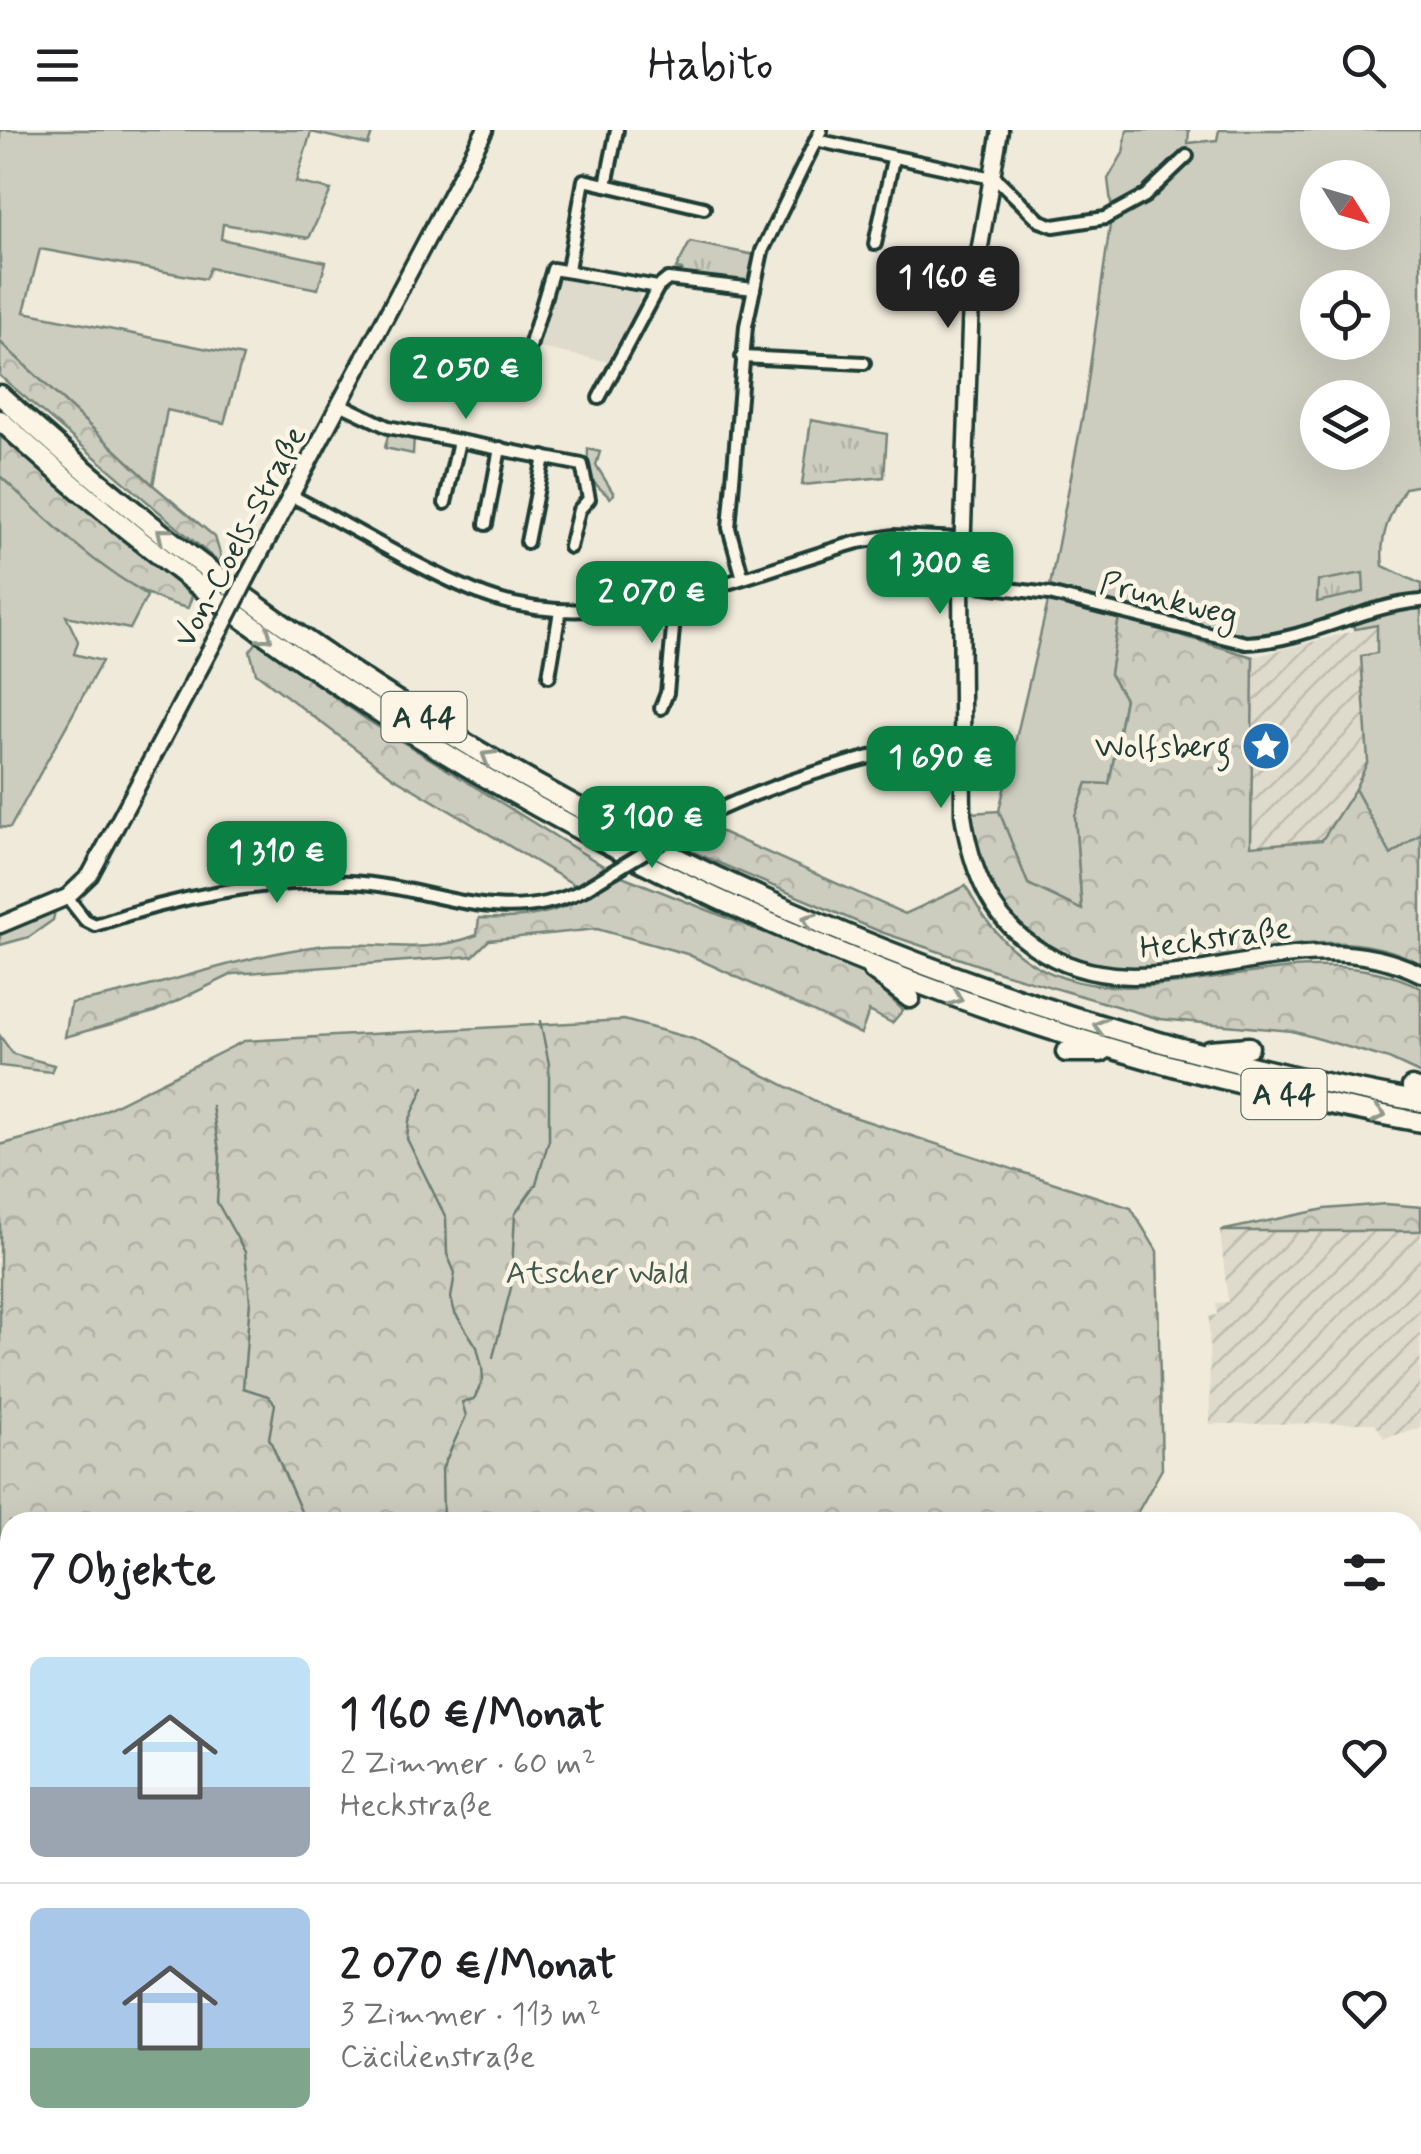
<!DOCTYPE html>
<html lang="de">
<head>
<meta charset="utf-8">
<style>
  :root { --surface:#fff; --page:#f6f6f6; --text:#202124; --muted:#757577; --line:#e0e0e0; --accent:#0b8043 }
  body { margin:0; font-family:Mynerve,sans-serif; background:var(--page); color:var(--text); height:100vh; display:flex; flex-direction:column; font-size:38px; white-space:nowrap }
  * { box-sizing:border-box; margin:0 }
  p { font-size:32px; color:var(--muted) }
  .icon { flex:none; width:55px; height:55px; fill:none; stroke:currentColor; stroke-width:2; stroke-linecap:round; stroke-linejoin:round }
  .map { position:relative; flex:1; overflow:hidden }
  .sheet { position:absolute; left:0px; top:1382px; width:1422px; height:642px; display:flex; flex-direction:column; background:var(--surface); border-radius:30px 30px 0 0; box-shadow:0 10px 40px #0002 }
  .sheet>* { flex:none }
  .needle { width:65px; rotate:127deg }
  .controls { position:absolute; left:1300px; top:30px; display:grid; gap:20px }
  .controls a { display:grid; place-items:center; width:90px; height:90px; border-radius:50%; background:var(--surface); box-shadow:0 10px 40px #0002; font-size:50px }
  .price { position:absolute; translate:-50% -85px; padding:0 22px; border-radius:20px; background:var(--accent); color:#fff; font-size:32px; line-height:65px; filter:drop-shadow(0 2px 5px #0008) }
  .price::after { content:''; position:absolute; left:50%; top:60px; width:30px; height:22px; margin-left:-15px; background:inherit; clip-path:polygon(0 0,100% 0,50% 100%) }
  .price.on { background:#222; color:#fff }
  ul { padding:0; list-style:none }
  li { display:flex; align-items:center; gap:30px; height:250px; padding:0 30px }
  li+li { border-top:2px solid var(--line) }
  li span { display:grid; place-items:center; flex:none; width:280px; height:200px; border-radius:15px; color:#555 }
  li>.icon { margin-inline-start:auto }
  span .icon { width:120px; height:120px; fill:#fffc; stroke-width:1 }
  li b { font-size:42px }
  h2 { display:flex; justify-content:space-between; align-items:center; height:120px; padding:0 30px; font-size:42px }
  header { display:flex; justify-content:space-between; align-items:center; height:130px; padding:0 30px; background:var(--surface); font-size:45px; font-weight:600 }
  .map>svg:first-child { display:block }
</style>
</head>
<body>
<header><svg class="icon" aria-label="menu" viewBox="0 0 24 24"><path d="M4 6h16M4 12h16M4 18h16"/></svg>Habito<svg class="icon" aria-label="search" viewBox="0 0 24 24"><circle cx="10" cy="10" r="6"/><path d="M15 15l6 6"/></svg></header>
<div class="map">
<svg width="1421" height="2024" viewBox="0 0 1421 2024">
  <defs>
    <pattern id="industrial-furrows" width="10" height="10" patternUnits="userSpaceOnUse" patternTransform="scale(2.5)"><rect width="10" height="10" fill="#dedbcc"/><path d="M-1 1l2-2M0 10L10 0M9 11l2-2" fill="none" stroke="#bebdb0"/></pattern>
    <pattern id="forest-crowns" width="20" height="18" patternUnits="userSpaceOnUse" patternTransform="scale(2.5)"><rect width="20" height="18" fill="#cccdbf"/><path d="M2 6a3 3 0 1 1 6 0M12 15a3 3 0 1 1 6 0" fill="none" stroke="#afb1a5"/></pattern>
    <pattern id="park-tufts" width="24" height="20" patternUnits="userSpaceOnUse" patternTransform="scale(2.5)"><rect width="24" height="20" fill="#cccdbf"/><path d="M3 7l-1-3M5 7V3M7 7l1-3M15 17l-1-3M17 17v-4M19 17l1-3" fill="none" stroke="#afb1a5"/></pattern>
  </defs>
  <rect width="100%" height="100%" fill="#efeada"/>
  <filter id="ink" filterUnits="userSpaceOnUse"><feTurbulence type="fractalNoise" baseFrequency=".01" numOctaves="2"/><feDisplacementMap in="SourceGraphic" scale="20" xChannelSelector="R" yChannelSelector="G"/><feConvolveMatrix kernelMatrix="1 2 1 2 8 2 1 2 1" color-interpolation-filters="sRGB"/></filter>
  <g filter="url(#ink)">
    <!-- built -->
    <polygon fill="#dedbcc" points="556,143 641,157 638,174 644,178 615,233 539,218"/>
    <!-- industrial -->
    <g fill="url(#industrial-furrows)">
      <polygon points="1377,495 1377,523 1361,527 1368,631 1355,659 1322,710 1251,716 1253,527"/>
      <polygon points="1220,1101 1421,1101 1420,1298 1384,1308 1375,1293 1210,1294 1209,1186 1217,1185 1216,1173 1228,1172"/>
    </g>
    <!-- grass -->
    <g fill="#cccdbf" stroke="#76857a" stroke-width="2.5" fill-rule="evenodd">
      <polygon points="0,0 373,0 368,15 311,2 296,52 331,60 309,108 223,94 221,109 326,132 318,159 210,138 205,149 40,119 24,182 243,226 224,293 167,280 153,355 0,212"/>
      <path d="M1127,0H1189L1188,13L1217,10L1219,0H1421V355L1405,358C1390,383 1379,406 1383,436L1421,454V704L1391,725L1355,659L1368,631L1361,526L1377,523V495L1355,499L1347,482L1271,509L1237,507L1049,461L1084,279L1112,81L1108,49L1123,23ZM1318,48H1372V102H1318ZM1318,158H1372V212H1318ZM1318,268H1372V322H1318Z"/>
      <polygon points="0,346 57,397 147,466 130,499 66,486 78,511 74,524 102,531 10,698 0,697"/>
      <polygon points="1048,472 1119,487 1110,544 1125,568 1109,655 1087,653 1075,686 1082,781 1028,754 999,681"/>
      <polygon points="55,781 53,790 29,807 0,815 0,804"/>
      <polygon points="1421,1619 1421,1840 1413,1853 1412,1622"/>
      <polygon points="188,2015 418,2015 411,2024 181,2024"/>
      <polygon points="441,2015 1176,2015 1177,2024 434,2024"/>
      <polygon points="1211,2015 1338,2015 1337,2024 1211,2024"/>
    </g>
    <!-- forest -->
    <g fill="url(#forest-crowns)" stroke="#76857a" stroke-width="2.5">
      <polygon points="0,212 153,355 215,407 221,427 218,432 0,246"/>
      <path d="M0,306L192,466L188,478C121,465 50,392 0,346Z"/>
      <path d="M1119,487L1253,527L1251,716L1322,710L1355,659L1391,725L1421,704V834C1297,766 1153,891 1034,809C992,780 977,732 971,683L999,681L1028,754L1082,780L1075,686L1087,653L1109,654L1125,569L1110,544Z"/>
      <polygon points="257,512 367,590 605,737 575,755 393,647 256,543 250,521"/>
      <path d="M706,695L905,784L966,756C1068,958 1270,780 1421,858V944L1389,929L1292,901L1160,889L993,840L881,802L677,715Z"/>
      <path d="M622,746L861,841L903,880L892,893L869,881L861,904L687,824L597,799L489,810L473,826L233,844L154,882L65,907L71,873C155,860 233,827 318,816C377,809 415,828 477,805L479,788C547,791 565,778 622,746Z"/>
      <polygon points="624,890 693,909 833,980 1131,1078 1157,1121 1162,1339 1132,1392 1038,1392 1016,1384 966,1392 10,1392 10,2015 188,2015 181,2024 0,2024 0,1015 77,994 244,911"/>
      <polygon points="0,906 13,924 54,935 51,942 0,936"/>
      <polygon points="1386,1074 1421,1077 1421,1101 1220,1101 1325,1079"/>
      <polygon points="1421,1840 1421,1890 1413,1908 1413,1853"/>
      <polygon points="1421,1980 1421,2024 1389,2024 1396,2015 1412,2015 1413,1992"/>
    </g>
    <!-- park -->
    <g fill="url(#park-tufts)" stroke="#76857a" stroke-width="2.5">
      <polygon points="690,112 755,125 747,153 680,147 682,140 676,139"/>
      <polygon points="811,290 887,304 884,347 802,355"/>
      <polygon points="389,301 414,305 413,324 385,318"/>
      <polygon points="588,319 600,322 596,335 614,364 610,368 587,346"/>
      <polygon points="1363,443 1364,462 1317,472 1318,451"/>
    </g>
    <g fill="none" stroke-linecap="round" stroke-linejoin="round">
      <!-- stream -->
      <g stroke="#6c7d71" stroke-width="2.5">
        <polyline points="424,957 409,991 407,1009 446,1088 447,1124 455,1143 451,1168 455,1183 477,1217 482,1237 483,1250 474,1269 462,1272 466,1286 442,1339 443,1389"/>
        <polyline points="212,976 220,1027 217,1072 245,1122 250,1171 243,1258 268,1266 275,1274 269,1308 303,1386 311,1392"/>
        <polyline points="493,1227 511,1158 515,1084 536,1054 549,1010 549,934 540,891"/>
        <polyline points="0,1999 10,2011"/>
        <polyline points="13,2015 21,2024"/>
        <polyline points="534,2015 537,2024"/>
      </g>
      <!-- minor casing -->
      <g stroke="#1f3d34" stroke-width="18">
        <g id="minor">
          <polyline points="816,10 997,49 1040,91 1054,96 1105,88 1145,66 1187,26"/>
          <polyline points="606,55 617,0"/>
          <polyline points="875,114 893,29"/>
          <polyline points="568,139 584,50 704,78"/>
          <polyline points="742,227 864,233"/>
          <polyline points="489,239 522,247"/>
          <polyline points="523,262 529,220 553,139 658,157 668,149 754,159"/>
          <polyline points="599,268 658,157"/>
          <polyline points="340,274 388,297 582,335 589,369 579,380 570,417"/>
          <path d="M292,366C352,397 412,435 474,461C597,514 738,446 858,412L893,406L961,409"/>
          <polyline points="445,373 459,311"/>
          <polyline points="486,394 500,318"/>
          <polyline points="527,412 544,327"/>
          <polyline points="742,445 729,398 746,196 762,121 821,0"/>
          <path d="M961,453L1049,464L1246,513C1307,511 1361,476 1421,471"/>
          <polyline points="549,546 560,481"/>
          <polyline points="661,578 667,563 676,466"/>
          <path d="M701,688C770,654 886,616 962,611"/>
          <path d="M67,767L85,790L95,795C173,768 267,748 351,752C435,757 500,800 583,760"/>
        </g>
      </g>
      <!-- secondary casing -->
      <g stroke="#1f3d34" stroke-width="21">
        <g id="secondary">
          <path d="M1000,0L971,169L961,453L963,685C971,737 988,785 1033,816C1150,898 1288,778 1421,844"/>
          <polyline points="247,448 485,0"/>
          <polyline points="0,795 67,767 90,745 221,499"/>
          <polyline points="1412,1599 1421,1596"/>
          <polyline points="419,2024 425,2015"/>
        </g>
      </g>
      <!-- motorway casing -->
      <g stroke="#1f3d34" stroke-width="25">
        <g id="motorway">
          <path d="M0,265C396,630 891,877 1421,972"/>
          <path d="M0,290C397,653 892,897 1421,992"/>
          <polyline points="873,840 910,868"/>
          <polyline points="1209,920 1249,917"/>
          <polyline points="1066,922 1101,922"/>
          <polyline points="1412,957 1421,960"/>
        </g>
      </g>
      <!-- minor -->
      <use href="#minor" stroke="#fcf5e5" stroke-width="10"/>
      <!-- secondary -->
      <use href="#secondary" stroke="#fcf5e5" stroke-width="14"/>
      <!-- motorway -->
      <use href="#motorway" stroke="#fcf5e5" stroke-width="18"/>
      <!-- rail casing -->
      <g stroke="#1f3d34" stroke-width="6">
        <g id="rail">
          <polyline points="1412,1927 1421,1909"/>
          <polyline points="1373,2024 1377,2015"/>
        </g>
      </g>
      <!-- rail -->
      <use href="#rail" stroke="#fcf5e5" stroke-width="2.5" stroke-dasharray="8" stroke-linecap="butt"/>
      <!-- minor-bridge casing -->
      <g stroke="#1f3d34" stroke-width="18" stroke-linecap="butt">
        <polyline id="minor-bridge" points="583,760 701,688"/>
      </g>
      <!-- secondary-bridge casing -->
      <g stroke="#1f3d34" stroke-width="21" stroke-linecap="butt">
        <polyline id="secondary-bridge" points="221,499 247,448"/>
      </g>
      <!-- minor-bridge -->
      <use href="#minor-bridge" stroke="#fcf5e5" stroke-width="10"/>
      <!-- secondary-bridge -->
      <use href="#secondary-bridge" stroke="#fcf5e5" stroke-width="14"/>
    </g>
    <!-- one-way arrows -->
    <defs><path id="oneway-chevron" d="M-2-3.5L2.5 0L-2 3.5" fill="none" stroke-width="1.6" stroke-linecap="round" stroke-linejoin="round" transform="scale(2.5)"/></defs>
    <g stroke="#8e998c">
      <use href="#oneway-chevron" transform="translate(163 404) rotate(-141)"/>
      <use href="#oneway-chevron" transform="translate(266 506) rotate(36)"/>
      <use href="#oneway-chevron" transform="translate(488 627) rotate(-149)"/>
      <use href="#oneway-chevron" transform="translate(809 790) rotate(-158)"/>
      <use href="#oneway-chevron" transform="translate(956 868) rotate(21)"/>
      <use href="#oneway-chevron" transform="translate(1100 896) rotate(-164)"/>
      <use href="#oneway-chevron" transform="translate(1379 984) rotate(10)"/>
    </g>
  </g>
  <!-- icons -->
  <defs>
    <g id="sight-disc" transform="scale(2.5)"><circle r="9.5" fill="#1f6fb2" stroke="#fcf5e5"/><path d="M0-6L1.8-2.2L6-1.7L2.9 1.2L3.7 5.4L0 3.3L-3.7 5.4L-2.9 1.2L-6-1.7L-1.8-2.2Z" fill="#fff"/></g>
  </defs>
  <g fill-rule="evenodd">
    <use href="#sight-disc" x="1266" y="616"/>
  </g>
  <g text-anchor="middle" stroke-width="9" stroke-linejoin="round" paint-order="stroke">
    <!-- shield labels -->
    <g fill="#fcf5e5" stroke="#617469" stroke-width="2.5">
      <rect x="381.5" y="562" width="85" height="50" rx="8"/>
      <rect x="1241.5" y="939" width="85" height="50" rx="8"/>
    </g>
    <g font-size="30" font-weight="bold" fill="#1f3d34">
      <text x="424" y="597">A 44</text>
      <text x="1284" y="974">A 44</text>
    </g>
    <!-- street labels -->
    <g font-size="32" fill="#1f3d34" stroke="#fcf5e5">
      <text transform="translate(239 406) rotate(-62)" y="11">Von-Coels-Straße</text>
      <text transform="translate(1169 468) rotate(14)" y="11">Prunkweg</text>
      <text transform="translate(1215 807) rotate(-8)" y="11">Heckstraße</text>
    </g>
    <!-- poi labels -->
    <g font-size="32" fill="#1f3d34" stroke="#fcf5e5" text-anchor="end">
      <text x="1231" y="627">Wolfsberg</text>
    </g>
    <!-- park labels -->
    <g font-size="32" fill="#425a50" stroke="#fcf5e5">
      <text x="597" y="1153">Atscher Wald</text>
    </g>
  </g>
</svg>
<div class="controls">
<a><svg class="needle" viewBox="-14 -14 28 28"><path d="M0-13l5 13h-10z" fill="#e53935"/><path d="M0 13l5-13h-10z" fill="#757577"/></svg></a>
<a><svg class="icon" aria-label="locate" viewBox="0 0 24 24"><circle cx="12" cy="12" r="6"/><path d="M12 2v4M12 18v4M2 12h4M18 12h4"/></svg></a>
<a><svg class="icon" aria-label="layers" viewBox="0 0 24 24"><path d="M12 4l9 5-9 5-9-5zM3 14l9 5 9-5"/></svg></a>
</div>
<b class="price on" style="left:948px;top:201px">1 160 €</b>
<b class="price" style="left:466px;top:292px">2 050 €</b>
<b class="price" style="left:940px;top:487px">1 300 €</b>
<b class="price" style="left:652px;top:516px">2 070 €</b>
<b class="price" style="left:941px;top:681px">1 690 €</b>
<b class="price" style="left:652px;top:741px">3 100 €</b>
<b class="price" style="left:277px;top:776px">1 310 €</b>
<section class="sheet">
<h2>7 Objekte<svg class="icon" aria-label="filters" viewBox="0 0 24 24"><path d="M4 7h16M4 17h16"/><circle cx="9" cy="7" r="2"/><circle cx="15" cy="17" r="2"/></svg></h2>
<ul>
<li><span style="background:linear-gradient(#bfe0f5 65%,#9aa5b1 0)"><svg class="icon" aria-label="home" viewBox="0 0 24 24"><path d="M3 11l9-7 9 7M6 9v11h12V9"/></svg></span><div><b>1 160 €/Monat</b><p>2 Zimmer · 60 m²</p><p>Heckstraße</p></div><svg class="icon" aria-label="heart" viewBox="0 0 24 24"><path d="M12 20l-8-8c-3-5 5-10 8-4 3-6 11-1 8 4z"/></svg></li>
<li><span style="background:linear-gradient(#a9c7e8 70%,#7fa58c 0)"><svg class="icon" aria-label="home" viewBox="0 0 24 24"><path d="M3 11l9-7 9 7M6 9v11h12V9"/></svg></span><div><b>2 070 €/Monat</b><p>3 Zimmer · 113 m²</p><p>Cäcilienstraße</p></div><svg class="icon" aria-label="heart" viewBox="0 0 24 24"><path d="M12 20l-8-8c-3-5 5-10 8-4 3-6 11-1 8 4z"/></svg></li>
</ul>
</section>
</div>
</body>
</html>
